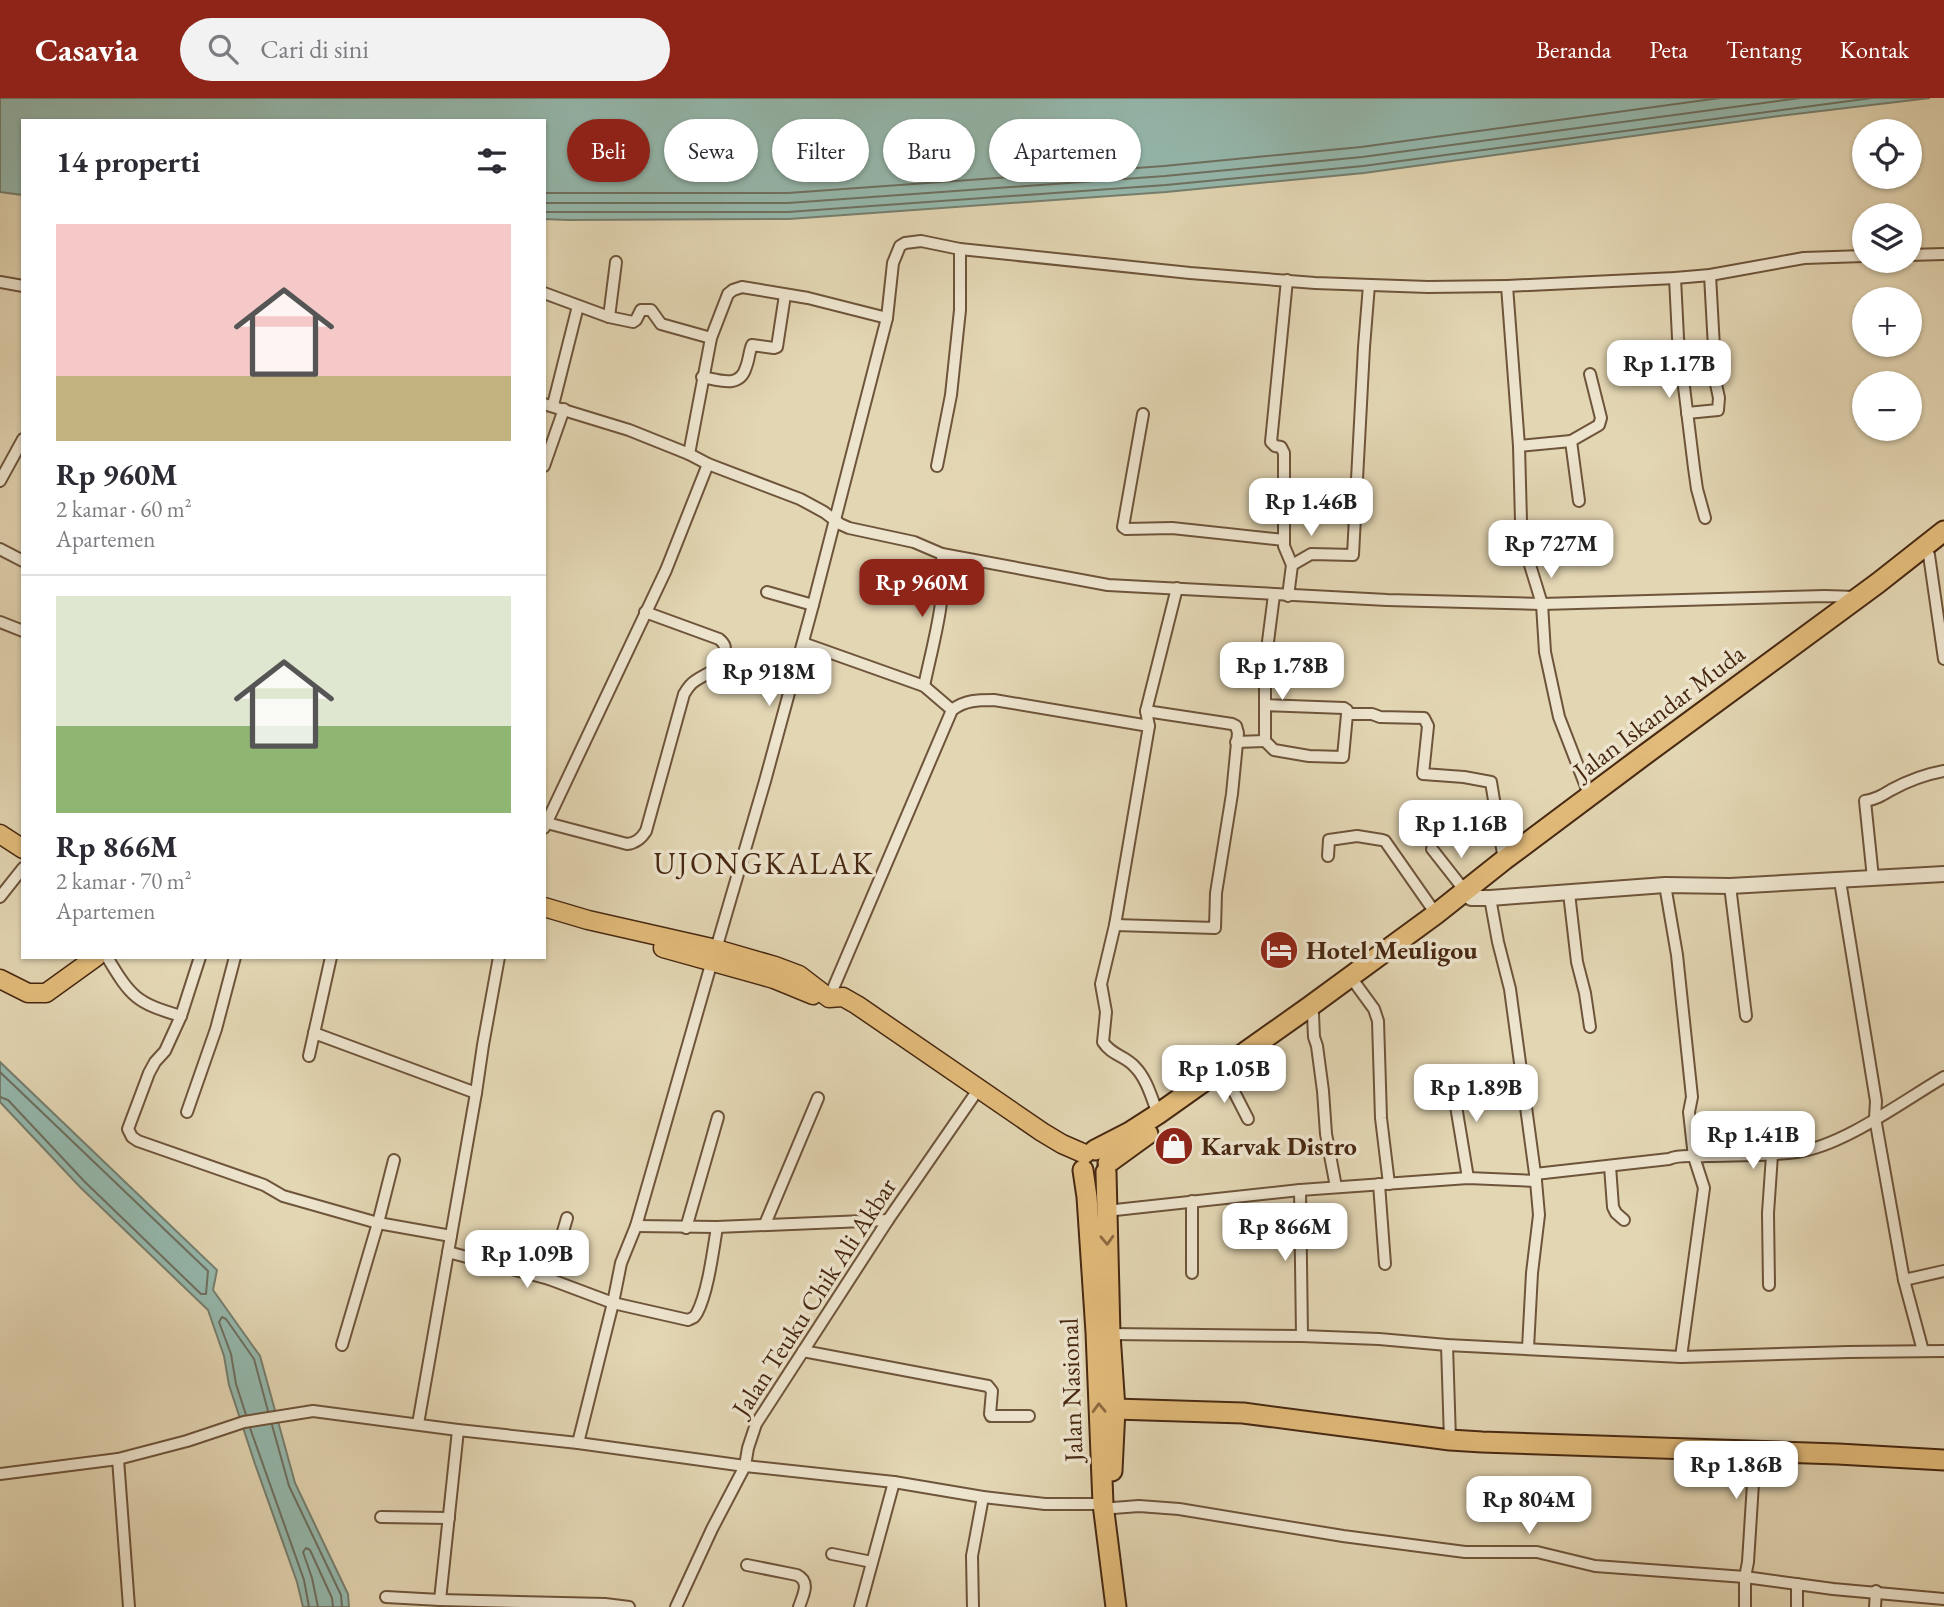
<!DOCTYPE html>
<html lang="id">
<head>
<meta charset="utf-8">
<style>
  :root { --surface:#fff; --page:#f2f2f3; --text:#2b2b33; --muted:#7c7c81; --line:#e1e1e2; --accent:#8f2418 }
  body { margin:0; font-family:"EB Garamond",serif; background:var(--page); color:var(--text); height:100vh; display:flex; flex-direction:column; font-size:26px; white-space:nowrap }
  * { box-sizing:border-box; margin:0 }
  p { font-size:23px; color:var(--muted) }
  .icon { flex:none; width:38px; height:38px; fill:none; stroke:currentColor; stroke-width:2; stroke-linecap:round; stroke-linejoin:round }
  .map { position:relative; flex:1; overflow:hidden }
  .side { position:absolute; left:21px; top:21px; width:525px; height:840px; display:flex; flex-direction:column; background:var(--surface); border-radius:0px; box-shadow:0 2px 5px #0004 }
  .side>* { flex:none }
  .hud { position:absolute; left:567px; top:21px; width:665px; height:63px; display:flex; gap:14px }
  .controls { position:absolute; left:1852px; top:21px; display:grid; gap:14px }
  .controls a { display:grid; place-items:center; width:70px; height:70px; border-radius:50%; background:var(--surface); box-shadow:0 2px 5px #0004; font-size:35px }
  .price { position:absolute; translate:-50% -60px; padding:0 16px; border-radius:14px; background:#fff; color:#222; font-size:23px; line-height:46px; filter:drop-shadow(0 2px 4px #0008) }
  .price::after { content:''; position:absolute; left:50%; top:42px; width:21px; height:16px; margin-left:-10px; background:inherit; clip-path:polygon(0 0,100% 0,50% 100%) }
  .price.active { background:var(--accent); color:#fff }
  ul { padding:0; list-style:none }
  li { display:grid; align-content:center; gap:14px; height:371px; padding:0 35px }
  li+li { border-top:2px solid var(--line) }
  li span { display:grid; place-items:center; height:217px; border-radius:0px; color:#555 }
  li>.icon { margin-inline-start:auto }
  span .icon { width:126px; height:126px; fill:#fffc; stroke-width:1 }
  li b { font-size:30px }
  h2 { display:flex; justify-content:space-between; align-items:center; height:84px; padding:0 35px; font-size:30px }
  .tag { padding:0 24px; border-radius:32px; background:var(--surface); box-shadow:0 2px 5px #0004; font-size:24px; line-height:63px }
  .tag.active { background:var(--accent); color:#fff }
  header { display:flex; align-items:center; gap:42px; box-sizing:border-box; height:98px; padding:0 35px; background:var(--accent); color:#fff }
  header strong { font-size:33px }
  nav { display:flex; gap:38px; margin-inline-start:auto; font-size:24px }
  .search { width:490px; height:63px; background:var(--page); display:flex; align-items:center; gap:18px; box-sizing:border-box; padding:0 24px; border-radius:38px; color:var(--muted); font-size:26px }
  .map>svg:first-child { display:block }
</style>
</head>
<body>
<header>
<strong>Casavia</strong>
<div class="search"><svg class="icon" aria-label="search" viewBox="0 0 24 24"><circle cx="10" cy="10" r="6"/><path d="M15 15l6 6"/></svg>Cari di sini</div>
<nav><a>Beranda</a><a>Peta</a><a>Tentang</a><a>Kontak</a></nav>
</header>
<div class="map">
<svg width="1944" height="1509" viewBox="0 0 1944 1509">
  <rect width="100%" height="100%" fill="#e3d6b3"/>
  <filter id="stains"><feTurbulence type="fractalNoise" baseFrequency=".00286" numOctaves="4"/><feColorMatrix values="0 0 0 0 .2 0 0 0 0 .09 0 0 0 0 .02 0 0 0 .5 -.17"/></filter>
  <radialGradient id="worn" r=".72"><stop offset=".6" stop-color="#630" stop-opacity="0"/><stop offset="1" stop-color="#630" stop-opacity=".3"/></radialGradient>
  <!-- water -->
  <g fill="#95b9ae" stroke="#767f6f" stroke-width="2">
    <polygon points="0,0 1930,0 1779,18 1364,75 1166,94 789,121 568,122 544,121 544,23 23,23 23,97 0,94"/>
    <polygon points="0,964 217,1172 213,1192 260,1258 295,1385 348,1496 349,1509 303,1509 297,1484 255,1366 229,1287 224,1258 208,1212 80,1089 0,1004"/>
  </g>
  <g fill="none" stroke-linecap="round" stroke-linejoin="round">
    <!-- shore -->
    <g stroke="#6e7060" stroke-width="2">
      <polyline points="544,95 788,95 1164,68 1361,49 1720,0"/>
      <polyline points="544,105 788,105 1165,78 1362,59 1800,0"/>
      <polyline points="544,114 788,114 1166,87 1363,68 1872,0"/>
      <polyline points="0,974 208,1173 206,1196 201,1196 85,1084 8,1002 0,999"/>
      <polyline points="246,1317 236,1286 231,1256 219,1224 222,1219 226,1221 254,1261 268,1313"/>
      <polyline points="272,1327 289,1388 341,1497 342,1509"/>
      <polyline points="250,1330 304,1482 309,1509"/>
      <polyline points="318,1509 312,1480 303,1454 306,1450 310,1452 332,1500 333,1509"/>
    </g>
    <!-- minor casing -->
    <g stroke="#6e543a" stroke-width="14">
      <g id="minor">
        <polyline points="1909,157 1944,156"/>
        <polyline points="1675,180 1678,240 1694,370 1697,391 1705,420"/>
        <polyline points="1287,182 1271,344 1275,348 1281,349 1284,355 1284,448 1292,467 1288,498"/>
        <polyline points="0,184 23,188"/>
        <polyline points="544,195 609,219 633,224 636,222 641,212 651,212 661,226 711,240"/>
        <polyline points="609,219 616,164"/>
        <path d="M702,279C719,282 740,291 746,269C749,262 749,254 752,247L774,250L777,249L785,197"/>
        <polyline points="544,306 629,332 689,356 708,366 800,401 824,414 840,426 849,430 914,444 942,456 1108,487 1387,502 1542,506 1825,498 1856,499"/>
        <polyline points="553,307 578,208"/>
        <polyline points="1687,315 1718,312 1719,300 1716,286 1710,177"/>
        <polyline points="1143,316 1123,429 1126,431 1172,430 1284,442"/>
        <polyline points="1571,343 1579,403"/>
        <polyline points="1519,348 1571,343 1599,327 1601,320 1590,276"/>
        <polyline points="689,356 711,240 728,196 733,192 742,189 808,200 887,220"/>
        <polyline points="544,368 564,311"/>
        <polyline points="937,368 951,297 960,212 960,151"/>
        <polyline points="0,383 23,341"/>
        <polyline points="0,451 23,463"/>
        <polyline points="1929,457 1944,561"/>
        <polyline points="1292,467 1311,456 1353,457 1364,249 1369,187"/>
        <polyline points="767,494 813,507"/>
        <polyline points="0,524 23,533"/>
        <polyline points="803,545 924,588 952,612"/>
        <path d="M924,588C933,545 947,500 942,456"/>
        <polyline points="1266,607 1344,610 1347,612 1347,616 1343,659 1309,658 1274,652 1265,643 1265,567 1274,497"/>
        <polyline points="1347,616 1372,616 1380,619 1424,620 1428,628 1423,676 1464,679 1491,684 1504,762"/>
        <polyline points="1236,644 1265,643"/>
        <polyline points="1590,699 1559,619 1545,554 1542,506 1530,467 1521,423 1519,348 1507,188 1675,180 1710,177 1804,160 1864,158"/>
        <path d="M547,725L627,746C636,745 641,741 646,733L684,596C687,591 690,586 695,583C708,574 719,573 724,556C726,549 725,546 719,541L645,514"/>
        <polyline points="544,730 666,472 708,366"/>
        <polyline points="1432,751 1465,793"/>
        <polyline points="1328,758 1329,742 1357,738 1382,742 1385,743 1436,816"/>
        <path d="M1873,780L1865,703C1876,701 1881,698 1891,692C1906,684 1927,676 1944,673"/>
        <polyline points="1840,783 1876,1003 1875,1020 1904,1182 1923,1253"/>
        <polyline points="1665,787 1677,857 1692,999 1689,1014 1694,1059 1704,1090 1681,1259"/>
        <polyline points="1730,788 1746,918"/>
        <polyline points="1569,795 1577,864 1585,895 1590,929"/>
        <polyline points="0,799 23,770"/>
        <polyline points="1490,800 1498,844 1510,891 1536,1083 1539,1117 1532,1175 1528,1250"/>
        <polyline points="1115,827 1215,830 1216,795 1232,696 1238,635 1236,628 1232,626 1146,613"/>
        <polyline points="716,851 765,683 813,507 887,220 893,165 900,148 905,145 921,143 960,151 1190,175 1315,185 1428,189 1507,188"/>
        <path d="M107,859C131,899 136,905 181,918"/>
        <polyline points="200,859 181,918 165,953 155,964 149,975 128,1031 132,1039 138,1043 264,1087 283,1098 378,1125 451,1138"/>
        <polyline points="1355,885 1374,911 1378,923 1381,1020 1389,1086"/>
        <path d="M829,900L952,612C965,602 978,602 994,602L1149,628"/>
        <polyline points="1313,916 1314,939 1317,948 1323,993 1326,1036 1336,1089"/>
        <polyline points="314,935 476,995"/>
        <polyline points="309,958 331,859"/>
        <polyline points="1451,978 1468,1080"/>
        <polyline points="1227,980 1248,1021"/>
        <polyline points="187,1014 216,931 235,859"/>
        <path d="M1158,1016C1152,1001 1147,981 1135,969C1126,958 1111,957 1103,944L1106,914L1101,886L1115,827L1149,628L1146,613L1177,490"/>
        <polyline points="1610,1068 1613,1109 1616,1115 1624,1122"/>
        <path d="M1535,1076L1669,1061C1681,1056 1693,1059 1706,1058C1736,1057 1767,1058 1797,1054C1843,1048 1903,1003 1944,979"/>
        <polyline points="1379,1086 1385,1166"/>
        <polyline points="1300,1092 1302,1238"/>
        <polyline points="1106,1113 1300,1092 1468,1080 1536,1083"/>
        <polyline points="765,1126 818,1000"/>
        <polyline points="636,1128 717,1129 888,1122"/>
        <polyline points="686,1130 718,1019"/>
        <path d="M448,1154L549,1181L613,1205L688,1222C694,1219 694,1220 697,1215C708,1194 713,1153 717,1129"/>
        <polyline points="1192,1175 1192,1103"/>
        <polyline points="549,1181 567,1120"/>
        <polyline points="1904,1182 1944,1173"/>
        <polyline points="1769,1187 1768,1115 1772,1057"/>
        <polyline points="1110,1236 1302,1238 1379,1241 1447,1247 1681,1259 1848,1254 1944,1253"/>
        <polyline points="342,1247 378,1125 394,1062"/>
        <polyline points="1447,1247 1450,1342"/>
        <polyline points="803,1253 988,1288 992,1293 990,1316 991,1318 1029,1318"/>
        <polyline points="418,1326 476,995 483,947 499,859"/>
        <polyline points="578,1345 613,1205 621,1165 636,1128 653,1069 712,863"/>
        <polyline points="118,1361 129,1509"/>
        <polyline points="0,1376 118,1361 187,1343 244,1324 313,1313 458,1332 578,1345 745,1368 894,1384 983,1399 1045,1406 1103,1406"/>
        <polyline points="1113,1410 1139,1408 1179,1411 1343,1438 1465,1454 1537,1454 1595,1468 1745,1479 1833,1491 1944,1501"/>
        <polyline points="381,1419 449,1420"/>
        <polyline points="832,1456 872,1464"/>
        <path d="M747,1467L797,1477C811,1484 803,1497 799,1509"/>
        <polyline points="386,1499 440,1502 458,1332"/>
        <polyline points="440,1502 605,1506 629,1509"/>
        <polyline points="676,1509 712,1431 745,1368 748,1350 756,1326 888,1122 973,999"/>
        <polyline points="860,1509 894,1384"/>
        <polyline points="973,1509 972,1458 983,1399"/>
        <polyline points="1745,1509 1745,1479 1748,1464 1755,1354"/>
        <polyline points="1797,1509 1797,1486"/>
        <polyline points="1875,1509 1876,1493"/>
      </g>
    </g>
    <!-- tertiary casing -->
    <g stroke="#6e543a" stroke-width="18">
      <polyline id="tertiary" points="1465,793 1471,800 1490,800 1665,787 1730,788 1944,776"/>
    </g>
    <!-- primary casing -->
    <g stroke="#472811" stroke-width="21">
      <g id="primary">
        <polyline points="0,736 23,751"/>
        <polyline points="544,809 588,822 716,851 775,868 799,877 829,900 843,899 857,907 1042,1034 1062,1046 1085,1056"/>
        <polyline points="663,850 774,881 813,897"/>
        <polyline points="0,881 28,895 46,895 96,859"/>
      </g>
    </g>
    <!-- trunk casing -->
    <g stroke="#472811" stroke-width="23">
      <g id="trunk">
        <polyline points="1095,1052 1130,1034 1158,1016 1309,909 1436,816 1504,762 1643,658 1878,485 1944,433"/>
        <polyline points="1108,1065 1148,1036"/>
        <polyline points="1083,1072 1087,1099 1096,1234 1103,1406 1116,1509"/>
        <polyline points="1106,1074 1110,1236 1115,1311 1112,1373"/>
        <polyline points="1115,1311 1243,1315 1450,1342 1482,1344 1838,1356 1944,1362"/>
      </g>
    </g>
    <!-- minor -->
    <use href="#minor" stroke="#ede4ce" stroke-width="10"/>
    <!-- tertiary -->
    <use href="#tertiary" stroke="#ede4ce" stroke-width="14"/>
    <!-- primary -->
    <use href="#primary" stroke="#e2bb7a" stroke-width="18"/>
    <!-- trunk -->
    <use href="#trunk" stroke="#e2bb7a" stroke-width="19"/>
  </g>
  <!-- one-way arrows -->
  <defs><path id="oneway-chevron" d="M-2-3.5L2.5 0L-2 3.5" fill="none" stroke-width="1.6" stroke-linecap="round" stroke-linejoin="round" transform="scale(1.75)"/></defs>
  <g stroke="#8d6a40">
    <use href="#oneway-chevron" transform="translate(1107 1142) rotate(88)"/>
    <use href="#oneway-chevron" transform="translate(1099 1310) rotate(-92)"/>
  </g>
  <!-- icons -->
  <defs>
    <g id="hotel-disc" transform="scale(2.0125)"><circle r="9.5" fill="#8f2418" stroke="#ede4ce"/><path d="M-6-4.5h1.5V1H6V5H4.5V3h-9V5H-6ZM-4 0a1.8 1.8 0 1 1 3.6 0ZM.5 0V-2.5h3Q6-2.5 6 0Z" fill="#fff"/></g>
    <g id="shop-disc" transform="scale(2.0125)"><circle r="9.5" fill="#8f2418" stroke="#ede4ce"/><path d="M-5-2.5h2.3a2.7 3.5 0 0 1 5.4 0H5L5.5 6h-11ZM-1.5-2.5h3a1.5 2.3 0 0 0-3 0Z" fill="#fff"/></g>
  </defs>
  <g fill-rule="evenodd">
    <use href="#hotel-disc" x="1279" y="852"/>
    <use href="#shop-disc" x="1174" y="1048"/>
  </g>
  <g text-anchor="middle" stroke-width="7" stroke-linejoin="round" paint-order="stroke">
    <!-- street labels -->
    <g font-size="26" fill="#472811" stroke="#ede4ce">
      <text transform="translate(1659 614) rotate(-37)" y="9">Jalan Iskandar Muda</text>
      <text transform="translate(814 1199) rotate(-57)" y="9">Jalan Teuku Chik Ali Akbar</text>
      <text transform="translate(1071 1292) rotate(-92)" y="9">Jalan Nasional</text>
    </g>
    <!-- poi labels -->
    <g font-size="26" font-weight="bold" fill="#472811" stroke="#ede4ce" text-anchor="start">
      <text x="1306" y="861">Hotel Meuligou</text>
      <text x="1201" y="1057">Karvak Distro</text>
    </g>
    <!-- quarter labels -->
    <g font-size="30" letter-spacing="2" fill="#472811" stroke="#ede4ce">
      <text x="764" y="776">UJONGKALAK</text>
    </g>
  </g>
  <rect width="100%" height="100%" filter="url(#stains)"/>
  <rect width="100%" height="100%" fill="url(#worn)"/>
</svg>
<div class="controls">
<a><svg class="icon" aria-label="locate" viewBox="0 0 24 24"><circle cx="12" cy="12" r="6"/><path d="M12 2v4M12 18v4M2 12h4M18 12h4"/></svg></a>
<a><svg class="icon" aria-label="layers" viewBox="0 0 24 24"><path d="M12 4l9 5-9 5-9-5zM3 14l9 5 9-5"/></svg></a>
<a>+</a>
<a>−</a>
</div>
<b class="price" style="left:1669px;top:302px">Rp 1.17B</b>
<b class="price" style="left:1311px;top:440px">Rp 1.46B</b>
<b class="price" style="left:1551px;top:482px">Rp 727M</b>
<b class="price active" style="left:922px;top:521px">Rp 960M</b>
<b class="price" style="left:1282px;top:604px">Rp 1.78B</b>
<b class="price" style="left:769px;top:610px">Rp 918M</b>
<b class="price" style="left:1461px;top:762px">Rp 1.16B</b>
<b class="price" style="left:1224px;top:1007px">Rp 1.05B</b>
<b class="price" style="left:1476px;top:1026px">Rp 1.89B</b>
<b class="price" style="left:1753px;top:1073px">Rp 1.41B</b>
<b class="price" style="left:1285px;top:1165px">Rp 866M</b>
<b class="price" style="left:527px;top:1192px">Rp 1.09B</b>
<b class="price" style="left:1736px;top:1403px">Rp 1.86B</b>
<b class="price" style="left:1529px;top:1438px">Rp 804M</b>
<div class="hud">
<a class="tag active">Beli</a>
<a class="tag">Sewa</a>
<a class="tag">Filter</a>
<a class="tag">Baru</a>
<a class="tag">Apartemen</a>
</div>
<section class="side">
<h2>14 properti<svg class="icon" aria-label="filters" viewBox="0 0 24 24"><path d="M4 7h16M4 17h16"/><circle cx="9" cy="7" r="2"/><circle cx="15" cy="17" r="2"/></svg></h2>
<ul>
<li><span style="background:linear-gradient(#f6c9c9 70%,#c2b280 0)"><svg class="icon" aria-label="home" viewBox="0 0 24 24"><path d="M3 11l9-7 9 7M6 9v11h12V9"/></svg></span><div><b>Rp 960M</b><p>2 kamar · 60 m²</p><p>Apartemen</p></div></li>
<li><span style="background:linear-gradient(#dfe7d0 60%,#8fb573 0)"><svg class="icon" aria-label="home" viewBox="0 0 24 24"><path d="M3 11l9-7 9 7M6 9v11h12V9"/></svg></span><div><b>Rp 866M</b><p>2 kamar · 70 m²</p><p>Apartemen</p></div></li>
</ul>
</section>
</div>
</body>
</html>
